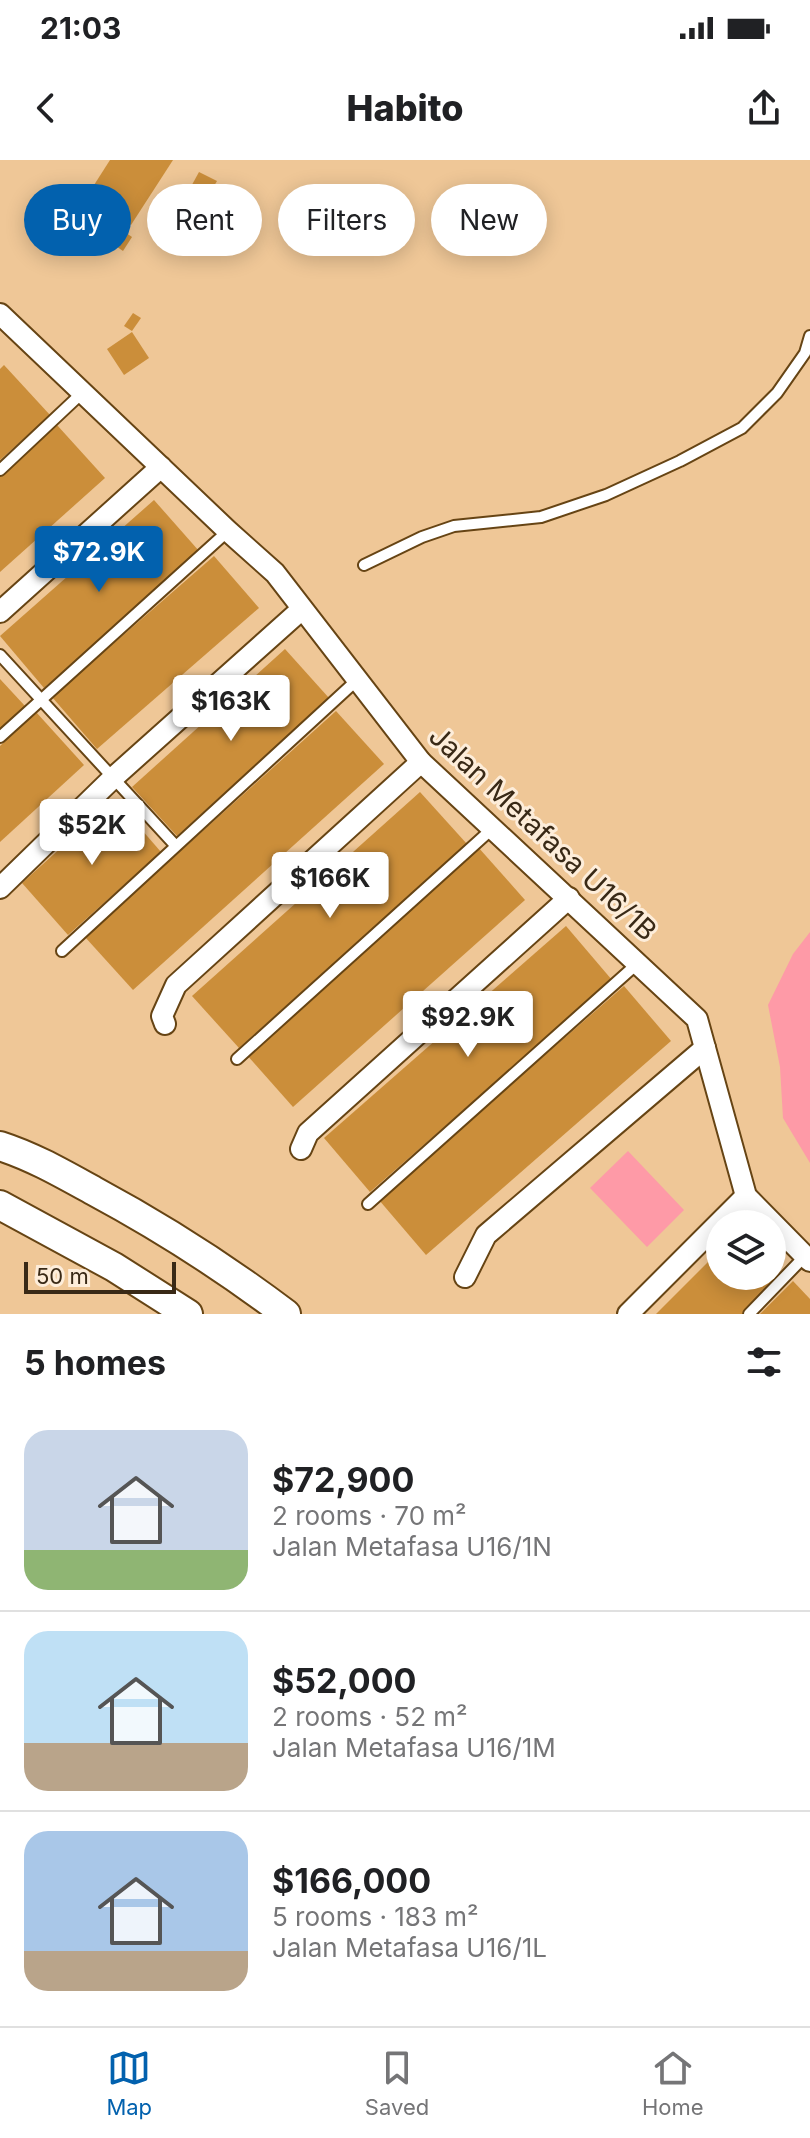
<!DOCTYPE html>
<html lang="en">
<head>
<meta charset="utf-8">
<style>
  :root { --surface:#fff; --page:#f6f6f6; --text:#202124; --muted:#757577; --line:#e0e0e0; --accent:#0261ae }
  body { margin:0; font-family:Inter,sans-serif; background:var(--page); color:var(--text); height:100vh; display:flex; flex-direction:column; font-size:30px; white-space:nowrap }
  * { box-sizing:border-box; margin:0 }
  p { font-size:26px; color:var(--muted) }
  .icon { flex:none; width:44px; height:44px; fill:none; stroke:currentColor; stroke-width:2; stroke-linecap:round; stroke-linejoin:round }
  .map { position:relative; height:1154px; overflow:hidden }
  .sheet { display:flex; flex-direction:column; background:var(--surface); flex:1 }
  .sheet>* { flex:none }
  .guide { position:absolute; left:24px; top:24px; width:762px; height:72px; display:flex; gap:16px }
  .buttons { position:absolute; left:706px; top:1050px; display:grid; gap:16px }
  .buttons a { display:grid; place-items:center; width:80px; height:80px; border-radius:50%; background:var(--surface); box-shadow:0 4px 20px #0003; font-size:40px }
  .scale { position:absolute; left:24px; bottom:20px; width:152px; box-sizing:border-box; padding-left:8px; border:4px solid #392916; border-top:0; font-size:22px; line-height:28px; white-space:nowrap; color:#392916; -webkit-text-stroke:6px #fdedda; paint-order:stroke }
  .price { position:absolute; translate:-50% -68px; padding:0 18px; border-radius:8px; background:#fff; color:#222; font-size:26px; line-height:52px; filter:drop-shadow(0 2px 4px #0008) }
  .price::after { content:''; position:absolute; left:50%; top:48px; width:24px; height:18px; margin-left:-12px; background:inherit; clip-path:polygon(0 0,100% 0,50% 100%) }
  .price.active { background:var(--accent); color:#fff }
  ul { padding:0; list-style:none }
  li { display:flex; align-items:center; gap:24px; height:200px; padding:0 24px }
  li+li { border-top:2px solid var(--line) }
  li span { display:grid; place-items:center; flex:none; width:224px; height:160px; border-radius:24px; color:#555 }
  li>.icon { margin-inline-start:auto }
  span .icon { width:96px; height:96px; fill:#fffc; stroke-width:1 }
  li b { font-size:34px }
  h2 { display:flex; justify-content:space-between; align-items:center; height:96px; padding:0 24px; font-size:34px }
  .chip { padding:0 28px; border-radius:36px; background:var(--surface); box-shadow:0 4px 20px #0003; font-size:28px; line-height:72px }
  .chip.active { background:var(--accent); color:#fff }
  .status { display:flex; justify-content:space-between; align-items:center; height:56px; padding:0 40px; background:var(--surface); direction:ltr }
  .status svg { height:22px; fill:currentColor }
  header { display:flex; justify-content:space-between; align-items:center; height:104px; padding:0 24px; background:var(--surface); font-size:36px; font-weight:800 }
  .tabs { display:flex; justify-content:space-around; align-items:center; height:112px; border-top:2px solid var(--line); background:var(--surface); font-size:22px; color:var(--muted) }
  .tabs a { display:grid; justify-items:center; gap:4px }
  .tabs .active { color:var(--accent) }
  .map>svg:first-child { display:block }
</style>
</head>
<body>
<div class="status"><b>21:03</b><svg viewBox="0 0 49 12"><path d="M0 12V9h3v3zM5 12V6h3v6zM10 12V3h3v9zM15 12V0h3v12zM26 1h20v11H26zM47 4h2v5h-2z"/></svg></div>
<header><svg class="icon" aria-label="back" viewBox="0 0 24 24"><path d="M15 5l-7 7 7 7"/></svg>Habito<svg class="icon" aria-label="share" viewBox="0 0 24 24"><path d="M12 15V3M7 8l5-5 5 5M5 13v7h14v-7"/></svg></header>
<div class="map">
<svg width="810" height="1154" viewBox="0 0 810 1154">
  <rect width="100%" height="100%" fill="#efc797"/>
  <!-- green -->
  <g fill="#fe9aa7">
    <polygon points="810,772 810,1003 783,958 780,907 768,845 793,794"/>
    <polygon points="628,991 684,1050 647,1087 590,1028"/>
  </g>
  <!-- building -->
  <g fill="#cb8e3a">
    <polygon points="110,0 173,0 131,65 87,36"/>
    <polygon points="199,12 217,21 199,52 182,43"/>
    <polygon points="94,48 109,59 96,77 80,66"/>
    <polygon points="179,54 199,64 185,89 166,79"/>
    <polygon points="112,63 132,77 123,91 103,77"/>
    <polygon points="133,153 141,158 132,171 124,166"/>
    <polygon points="132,172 149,198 124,215 107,189"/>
    <polygon points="4,205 50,255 0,300 0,209"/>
    <polygon points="57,265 105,318 0,412 0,315"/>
    <polygon points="154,340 199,391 44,528 0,476"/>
    <polygon points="214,396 259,448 97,589 52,537"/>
    <polygon points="285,489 329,538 177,676 132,627"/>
    <polygon points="0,519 25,546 0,569"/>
    <polygon points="336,551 384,604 133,830 85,777"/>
    <polygon points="36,552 84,605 0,682 0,586"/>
    <polygon points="420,632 467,684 239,888 192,836"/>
    <polygon points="115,639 161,692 68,775 22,723"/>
    <polygon points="478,687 525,740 293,947 246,894"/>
    <polygon points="566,766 612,820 370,1032 324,978"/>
    <polygon points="624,826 671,881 426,1095 379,1040"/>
    <polygon points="720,1090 720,1116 772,1116 772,1109 780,1116 742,1154 656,1154"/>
    <polygon points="793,1121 810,1139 810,1154 760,1154"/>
  </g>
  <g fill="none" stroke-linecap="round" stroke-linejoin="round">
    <!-- service casing -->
    <g stroke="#664414" stroke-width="14">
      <g id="service">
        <polyline points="0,310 82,233"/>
        <polyline points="364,405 422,377 454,366 541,357 606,335 680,301 742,268 777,233 805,193 810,176"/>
        <polyline points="0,495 175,685"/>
        <polyline points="0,577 228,371"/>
        <polyline points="62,791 357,520"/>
        <polyline points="237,899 493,668"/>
        <polyline points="368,1044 638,803"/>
        <polyline points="749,1154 805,1096"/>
      </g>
    </g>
    <!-- minor casing -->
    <g stroke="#664414" stroke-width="24">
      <g id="minor">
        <polyline points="0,154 228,371 275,413 421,602 697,859 746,1036 810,1101"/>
        <polyline points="0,452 161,307"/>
        <polyline points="0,728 114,617 302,449"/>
        <polyline points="165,864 162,856 176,825 421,602"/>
        <polyline points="301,989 308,973 569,738"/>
        <polyline points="465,1117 486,1075 705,888"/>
        <polyline points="628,1154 746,1036"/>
      </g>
    </g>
    <!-- secondary casing -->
    <g stroke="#664414" stroke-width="32">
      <g id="secondary">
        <path d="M0,986C34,997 63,1014 94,1031C161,1067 225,1108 286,1154"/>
        <polyline points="0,1045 114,1107 188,1154"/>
      </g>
    </g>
    <!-- service -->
    <use href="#service" stroke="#fff" stroke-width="10"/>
    <!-- minor -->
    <use href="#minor" stroke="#fff" stroke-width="20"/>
    <!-- secondary -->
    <use href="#secondary" stroke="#fff" stroke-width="28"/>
  </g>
  <g text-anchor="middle" stroke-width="6" stroke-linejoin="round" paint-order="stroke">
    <!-- street labels -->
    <g font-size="28" fill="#392916" stroke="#fdedda">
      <text transform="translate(543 673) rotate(43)" y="10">Jalan Metafasa U16/1B</text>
    </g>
  </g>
</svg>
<div class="buttons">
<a><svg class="icon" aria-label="layers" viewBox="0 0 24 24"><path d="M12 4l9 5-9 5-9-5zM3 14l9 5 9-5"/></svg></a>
</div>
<div class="scale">50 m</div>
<b class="price active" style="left:99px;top:434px">$72.9K</b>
<b class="price" style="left:231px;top:583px">$163K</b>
<b class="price" style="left:92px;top:707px">$52K</b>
<b class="price" style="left:330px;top:760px">$166K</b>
<b class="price" style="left:468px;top:899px">$92.9K</b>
<div class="guide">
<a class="chip active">Buy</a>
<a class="chip">Rent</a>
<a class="chip">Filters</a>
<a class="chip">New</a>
</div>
</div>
<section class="sheet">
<h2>5 homes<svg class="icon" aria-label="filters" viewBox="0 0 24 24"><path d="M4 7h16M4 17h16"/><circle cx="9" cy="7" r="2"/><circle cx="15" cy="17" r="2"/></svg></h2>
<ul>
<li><span style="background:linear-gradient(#c9d6e8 75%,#8fb573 0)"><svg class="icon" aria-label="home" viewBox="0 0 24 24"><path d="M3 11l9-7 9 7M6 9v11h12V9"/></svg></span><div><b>$72,900</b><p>2 rooms · 70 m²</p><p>Jalan Metafasa U16/1N</p></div></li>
<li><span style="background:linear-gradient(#bfe0f5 70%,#b9a48a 0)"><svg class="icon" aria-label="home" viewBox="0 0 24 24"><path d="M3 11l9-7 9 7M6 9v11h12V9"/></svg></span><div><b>$52,000</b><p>2 rooms · 52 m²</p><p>Jalan Metafasa U16/1M</p></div></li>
<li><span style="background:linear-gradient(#a9c7e8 75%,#b9a48a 0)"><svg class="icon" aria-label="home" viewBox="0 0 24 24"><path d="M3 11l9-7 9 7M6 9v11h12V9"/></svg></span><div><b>$166,000</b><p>5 rooms · 183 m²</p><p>Jalan Metafasa U16/1L</p></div></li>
</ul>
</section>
<nav class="tabs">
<a class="active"><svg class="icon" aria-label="map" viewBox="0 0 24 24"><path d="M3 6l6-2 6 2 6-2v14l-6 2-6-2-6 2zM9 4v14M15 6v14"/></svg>Map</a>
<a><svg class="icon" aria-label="saved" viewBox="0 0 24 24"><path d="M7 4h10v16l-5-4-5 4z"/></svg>Saved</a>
<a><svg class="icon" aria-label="home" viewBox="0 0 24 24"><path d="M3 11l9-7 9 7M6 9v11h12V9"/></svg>Home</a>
</nav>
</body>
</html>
